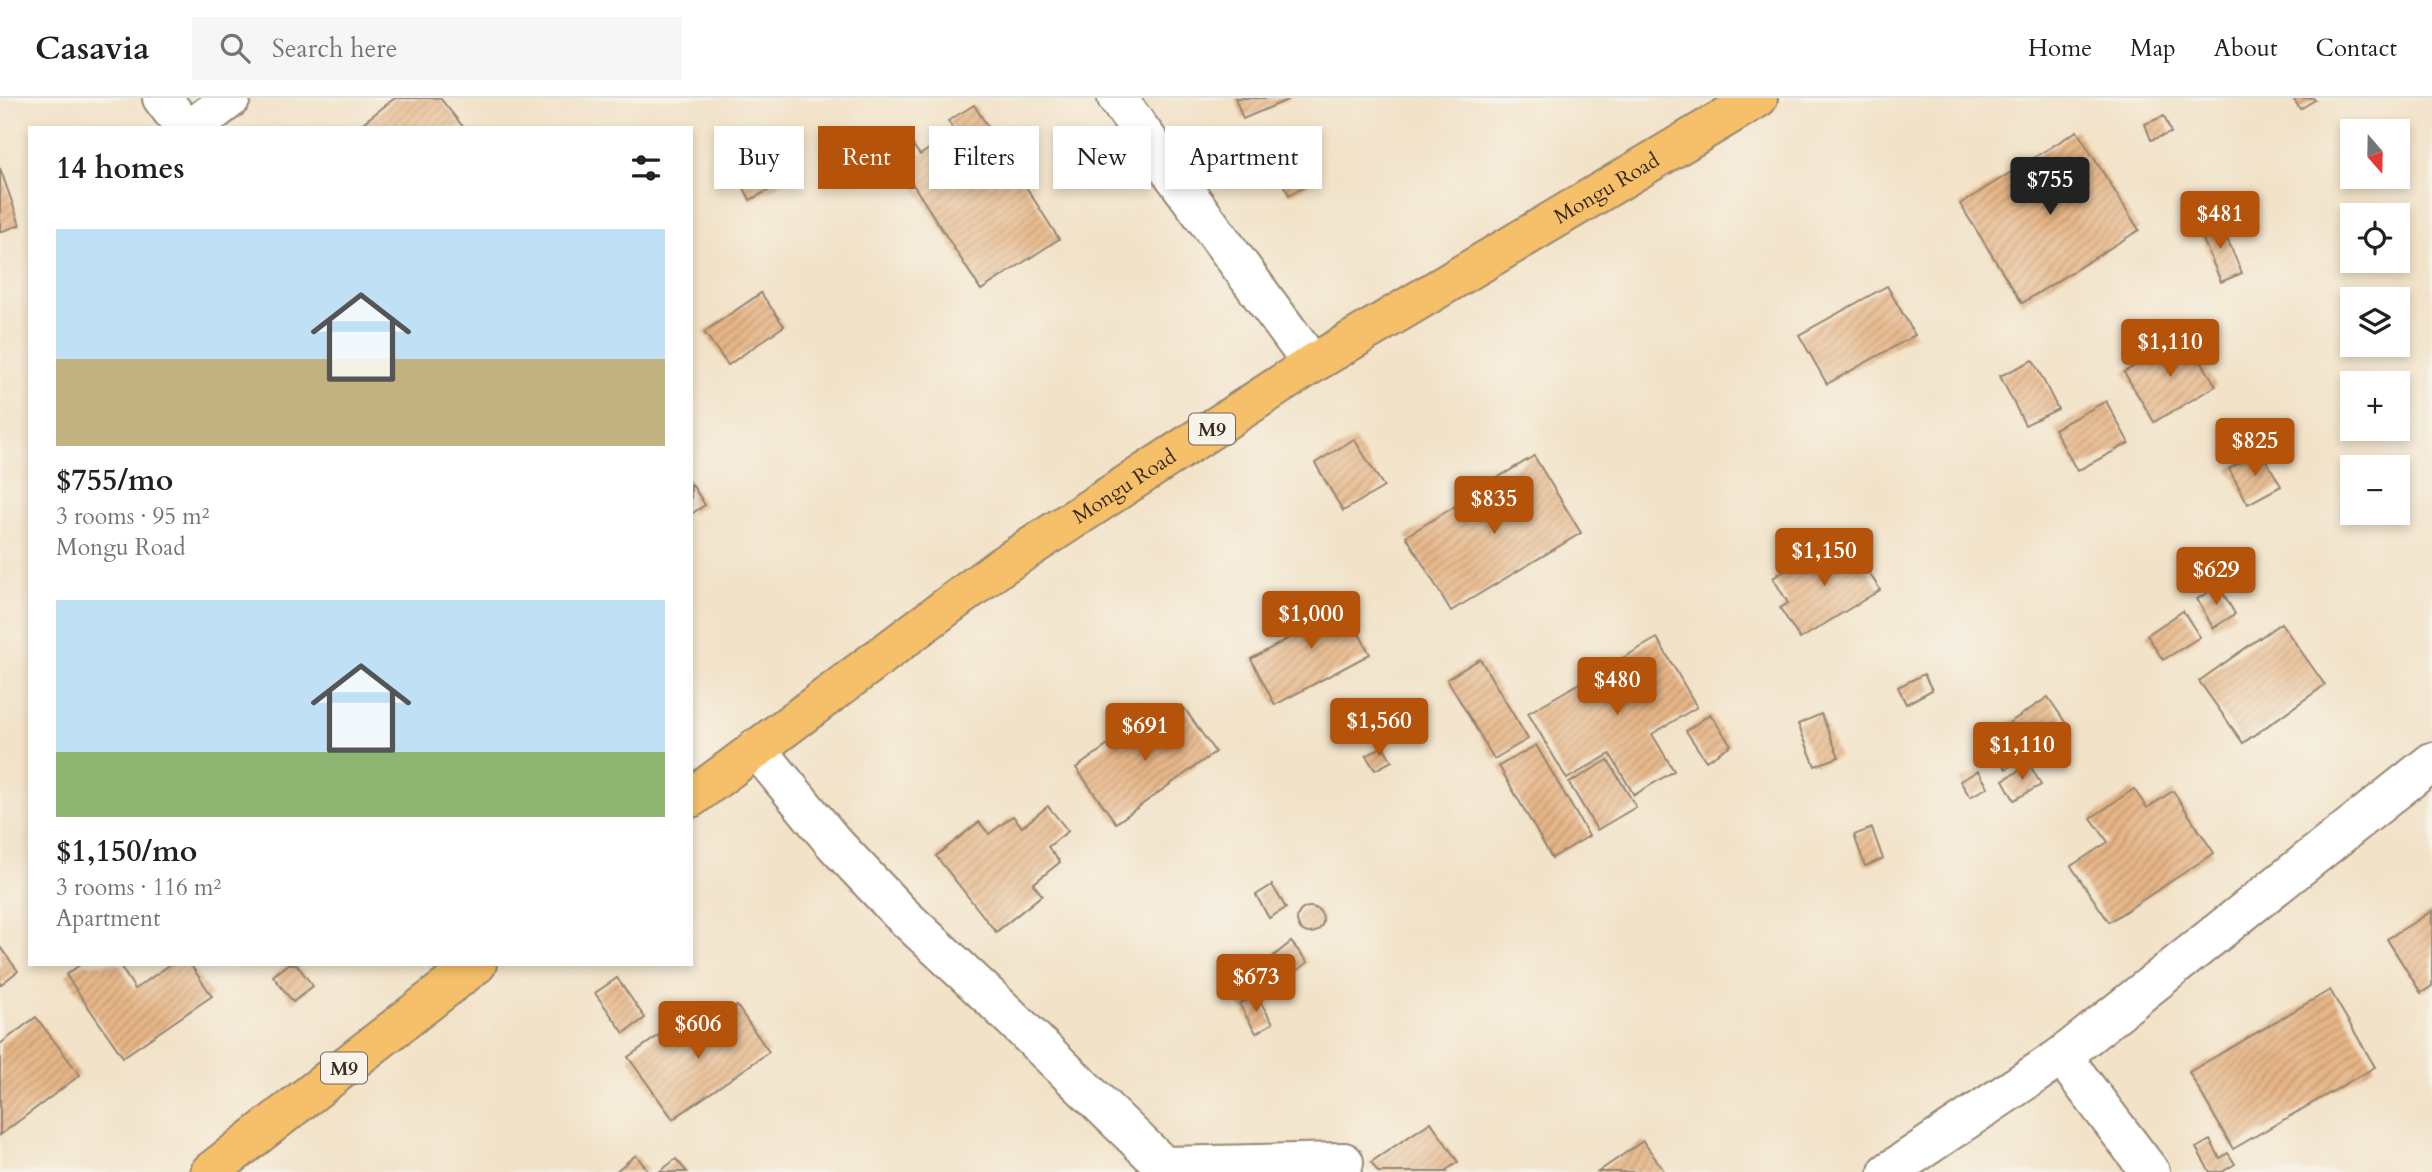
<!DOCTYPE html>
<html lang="en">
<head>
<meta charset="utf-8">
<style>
  :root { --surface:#fff; --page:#f6f6f6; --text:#202124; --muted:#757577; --line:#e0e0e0; --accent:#b45309 }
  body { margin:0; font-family:Cardo,serif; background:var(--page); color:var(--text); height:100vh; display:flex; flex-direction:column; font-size:26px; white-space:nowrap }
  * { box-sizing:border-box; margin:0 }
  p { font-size:23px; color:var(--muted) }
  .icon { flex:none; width:38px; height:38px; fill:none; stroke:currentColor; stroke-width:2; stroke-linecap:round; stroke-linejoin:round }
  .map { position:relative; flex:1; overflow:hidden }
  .panel { position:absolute; left:28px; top:28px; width:665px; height:840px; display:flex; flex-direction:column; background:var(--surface); border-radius:0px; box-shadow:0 4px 10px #0003 }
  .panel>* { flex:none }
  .hud { position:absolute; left:714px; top:28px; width:665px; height:63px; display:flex; gap:14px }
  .needle { width:46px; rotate:160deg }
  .controls { position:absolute; left:2340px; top:21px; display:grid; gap:14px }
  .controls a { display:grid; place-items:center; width:70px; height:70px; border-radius:0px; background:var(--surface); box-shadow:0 4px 10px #0003; font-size:35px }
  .price { position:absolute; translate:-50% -60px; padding:0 16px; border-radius:7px; background:var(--accent); color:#fff; font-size:23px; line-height:46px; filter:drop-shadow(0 2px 4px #0008) }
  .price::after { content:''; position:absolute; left:50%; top:42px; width:21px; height:16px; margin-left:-10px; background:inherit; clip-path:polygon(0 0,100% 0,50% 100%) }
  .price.active { background:#222; color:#fff }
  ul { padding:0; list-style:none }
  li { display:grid; align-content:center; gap:14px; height:371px; padding:0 28px }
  li span { display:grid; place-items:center; height:217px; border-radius:0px; color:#555 }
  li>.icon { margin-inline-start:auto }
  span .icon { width:126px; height:126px; fill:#fffc; stroke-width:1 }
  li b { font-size:30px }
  h2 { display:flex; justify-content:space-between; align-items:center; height:84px; padding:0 28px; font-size:30px }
  .pill { padding:0 24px; border-radius:0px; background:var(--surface); box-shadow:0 4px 10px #0003; font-size:24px; line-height:63px }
  .pill.active { background:var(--accent); color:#fff }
  header { display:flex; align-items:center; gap:42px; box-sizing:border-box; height:98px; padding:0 35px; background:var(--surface); border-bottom:2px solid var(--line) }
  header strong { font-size:33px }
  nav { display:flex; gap:38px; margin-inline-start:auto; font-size:24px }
  .search { width:490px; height:63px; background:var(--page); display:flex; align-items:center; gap:18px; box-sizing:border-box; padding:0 24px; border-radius:0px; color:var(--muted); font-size:26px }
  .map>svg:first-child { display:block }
</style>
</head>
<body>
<header>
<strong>Casavia</strong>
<div class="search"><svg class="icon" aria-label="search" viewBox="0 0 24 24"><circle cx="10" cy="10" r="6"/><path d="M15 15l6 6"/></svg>Search here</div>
<nav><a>Home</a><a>Map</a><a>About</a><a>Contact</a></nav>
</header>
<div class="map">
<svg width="2432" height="1074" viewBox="0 0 2432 1074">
  <defs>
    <pattern id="building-hatch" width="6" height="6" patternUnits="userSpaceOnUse" patternTransform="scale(1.75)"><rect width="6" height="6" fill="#e7b687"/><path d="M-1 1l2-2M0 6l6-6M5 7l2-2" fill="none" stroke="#bc946e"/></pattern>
  </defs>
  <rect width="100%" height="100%" fill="#f7f3e8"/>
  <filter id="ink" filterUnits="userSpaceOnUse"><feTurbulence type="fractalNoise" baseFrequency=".0143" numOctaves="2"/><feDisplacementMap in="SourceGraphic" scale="14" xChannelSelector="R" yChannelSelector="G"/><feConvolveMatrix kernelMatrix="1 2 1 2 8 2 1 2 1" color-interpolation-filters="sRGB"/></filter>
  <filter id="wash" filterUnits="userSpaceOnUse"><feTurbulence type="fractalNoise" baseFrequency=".00686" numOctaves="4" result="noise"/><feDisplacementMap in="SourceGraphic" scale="28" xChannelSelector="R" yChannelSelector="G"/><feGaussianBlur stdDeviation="1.57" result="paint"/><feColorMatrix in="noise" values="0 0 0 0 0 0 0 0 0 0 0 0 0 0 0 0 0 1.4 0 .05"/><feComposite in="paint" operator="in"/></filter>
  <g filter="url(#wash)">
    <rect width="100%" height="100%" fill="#f2e2c7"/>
    <g id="blocks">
      <!-- building -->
      <g fill="url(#building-hatch)">
        <polygon points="395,0 440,0 464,30 367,30 363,25"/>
        <polygon points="1235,0 1292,0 1243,21"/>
        <polygon points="2293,0 2313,0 2315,2 2300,11"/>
        <polygon points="974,7 1059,141 981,192 894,57 912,46 920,57 955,34 948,23"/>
        <polygon points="2164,18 2171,35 2151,42 2145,26"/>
        <polygon points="2077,33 2139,132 2022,205 1960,106"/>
        <polygon points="1287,38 1313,84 1289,97 1264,50"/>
        <polygon points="779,60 791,81 750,102 740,82"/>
        <polygon points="0,70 20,127 0,134"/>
        <polygon points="2219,122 2242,175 2221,184 2199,132"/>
        <polygon points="1887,188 1915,237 1827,286 1799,237"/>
        <polygon points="761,195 784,228 728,267 704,234"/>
        <polygon points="2186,238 2216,288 2154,324 2124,274"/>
        <polygon points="2033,262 2058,311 2025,327 2000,278"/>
        <polygon points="2106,303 2129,345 2077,373 2054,331"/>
        <polygon points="1354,341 1384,389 1343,413 1315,365"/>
        <polygon points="2261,353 2281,388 2248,406 2229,371"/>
        <polygon points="1534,358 1581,435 1451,513 1406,438 1457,407 1467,423 1499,404 1487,386"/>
        <polygon points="691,385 705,407 691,416"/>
        <polygon points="1828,445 1837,459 1853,449 1880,492 1800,541 1780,510 1788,505 1773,480"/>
        <polygon points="2219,488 2235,516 2213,530 2197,501"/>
        <polygon points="1338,497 1370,556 1275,607 1251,561 1302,533 1295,520"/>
        <polygon points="2183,513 2200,539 2163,562 2147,537"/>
        <polygon points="2281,525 2325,587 2243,645 2199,583"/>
        <polygon points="1657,540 1697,609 1652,636 1674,673 1634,697 1610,656 1567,681 1528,615"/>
        <polygon points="1480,561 1528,641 1494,661 1447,581"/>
        <polygon points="1924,576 1932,592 1906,606 1898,589"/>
        <polygon points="2048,599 2069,630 2006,671 1985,641"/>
        <polygon points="1182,607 1215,654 1116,725 1076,670 1119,639 1124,647"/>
        <polygon points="1710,616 1731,647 1706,663 1686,633"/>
        <polygon points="1821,616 1839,659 1815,668 1798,626"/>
        <polygon points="1536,647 1589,738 1552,760 1499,668"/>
        <polygon points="1383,648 1392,663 1375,672 1366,658"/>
        <polygon points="1608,662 1636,709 1597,732 1569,685"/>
        <polygon points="2030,667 2041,687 2014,702 2003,682"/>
        <polygon points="1978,673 1988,689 1970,699 1960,683"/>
        <polygon points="2134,691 2147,710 2173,693 2214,755 2109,824 2071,768 2108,744 2091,720"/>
        <polygon points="1048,708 1068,733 1048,749 1060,764 1033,786 1042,797 996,834 936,758 979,724 989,736 1013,718 1022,729"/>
        <polygon points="1872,730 1883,761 1865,768 1854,737"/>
        <polygon points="1272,787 1286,810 1269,820 1256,797"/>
        <circle cx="1310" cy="822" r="13"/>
        <polygon points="2432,813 2432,888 2421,895 2387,841"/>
        <polygon points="1291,844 1308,864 1287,881 1271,860"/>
        <polygon points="0,849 18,873 0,887"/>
        <polygon points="81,866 119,866 135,891 171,866 190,866 212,898 123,959 66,877"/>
        <polygon points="288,866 296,866 313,888 293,904 273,878"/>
        <polygon points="617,880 645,920 624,935 595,895"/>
        <polygon points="2330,892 2375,969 2233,1051 2189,974"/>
        <polygon points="1256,897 1273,925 1256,935 1239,906"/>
        <polygon points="737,908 769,954 673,1021 628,959 668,931 680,948"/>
        <polygon points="36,919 80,977 0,1037 0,946"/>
        <polygon points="1431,1024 1458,1064 1446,1072 1447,1074 1378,1074 1371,1064"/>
        <polygon points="2210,1042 2220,1060 2228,1055 2235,1066 2222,1074 2210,1074 2196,1050"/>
        <polygon points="1643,1043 1665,1074 1598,1074"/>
        <polygon points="636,1057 649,1074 615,1074"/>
        <polygon points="676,1061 687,1074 659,1074"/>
      </g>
    </g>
  </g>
  <g filter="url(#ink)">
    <use href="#blocks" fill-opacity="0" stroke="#968672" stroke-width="2"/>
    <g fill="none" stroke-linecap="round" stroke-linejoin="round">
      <!-- minor casing -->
      <g stroke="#968672" stroke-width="42">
        <g id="minor">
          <polyline points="162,0 185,30"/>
          <polyline points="1117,0 1312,266"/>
          <polyline points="192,30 231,0"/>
          <polyline points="756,650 834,745 899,814 993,902 1170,1074"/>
          <polyline points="2062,958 2150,1074"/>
          <polyline points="1165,1068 1344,1064"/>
          <polyline points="1888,1074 2062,958 2432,664"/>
        </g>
      </g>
      <!-- major casing -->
      <g stroke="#968672" stroke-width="42">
        <g id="major">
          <path id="s1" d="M691,700L1000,469L1312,266L1758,0"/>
          <polyline points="210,1074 477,866"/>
        </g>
      </g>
      <!-- minor -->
      <use href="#minor" stroke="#fff" stroke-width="38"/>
      <!-- major -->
      <use href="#major" stroke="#f6c06b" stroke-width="38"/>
    </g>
  </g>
  <g text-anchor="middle" stroke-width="5" stroke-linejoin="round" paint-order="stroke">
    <!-- shield labels -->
    <g fill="#f7f3e8" stroke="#73665b" stroke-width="2">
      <rect x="1189" y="315.5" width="46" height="31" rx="5"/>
      <rect x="321" y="954.5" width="46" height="31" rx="5"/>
    </g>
    <g font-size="19" font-weight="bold" fill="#3b2a1e">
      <text x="1212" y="338">M9</text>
      <text x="344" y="977">M9</text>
    </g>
    <!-- street labels -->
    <g font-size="21" fill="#3b2a1e" stroke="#f7f3e8">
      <text dy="7" stroke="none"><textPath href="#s1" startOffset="1101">Mongu Road</textPath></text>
      <text dy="7" stroke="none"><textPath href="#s1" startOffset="534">Mongu Road</textPath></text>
    </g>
  </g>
</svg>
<div class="controls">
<a><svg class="needle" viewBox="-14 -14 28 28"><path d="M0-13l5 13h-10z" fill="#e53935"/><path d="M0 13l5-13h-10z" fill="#757577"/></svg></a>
<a><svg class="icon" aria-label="locate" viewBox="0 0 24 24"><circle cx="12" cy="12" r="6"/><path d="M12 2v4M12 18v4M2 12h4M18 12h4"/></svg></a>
<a><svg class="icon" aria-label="layers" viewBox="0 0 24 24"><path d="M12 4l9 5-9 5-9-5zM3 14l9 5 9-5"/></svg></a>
<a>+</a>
<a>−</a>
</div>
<b class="price active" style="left:2050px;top:119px">$755</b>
<b class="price" style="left:2220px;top:153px">$481</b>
<b class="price" style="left:2170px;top:281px">$1,110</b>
<b class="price" style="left:2255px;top:380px">$825</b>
<b class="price" style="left:1494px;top:438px">$835</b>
<b class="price" style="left:1824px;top:490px">$1,150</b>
<b class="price" style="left:2216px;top:509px">$629</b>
<b class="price" style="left:1311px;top:553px">$1,000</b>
<b class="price" style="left:1617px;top:619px">$480</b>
<b class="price" style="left:1379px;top:660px">$1,560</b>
<b class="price" style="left:1145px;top:665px">$691</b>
<b class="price" style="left:2022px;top:684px">$1,110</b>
<b class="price" style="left:1256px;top:916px">$673</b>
<b class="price" style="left:698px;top:963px">$606</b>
<div class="hud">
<a class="pill">Buy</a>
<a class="pill active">Rent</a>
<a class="pill">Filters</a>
<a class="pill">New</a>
<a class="pill">Apartment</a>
</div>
<section class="panel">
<h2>14 homes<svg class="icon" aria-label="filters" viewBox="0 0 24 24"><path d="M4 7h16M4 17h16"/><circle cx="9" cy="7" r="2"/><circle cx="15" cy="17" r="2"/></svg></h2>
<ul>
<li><span style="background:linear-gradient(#bfe0f5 60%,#c2b280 0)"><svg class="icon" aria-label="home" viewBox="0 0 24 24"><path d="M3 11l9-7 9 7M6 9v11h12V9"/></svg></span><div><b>$755/mo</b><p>3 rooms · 95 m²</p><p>Mongu Road</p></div></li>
<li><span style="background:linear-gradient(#bfe0f5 70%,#8fb573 0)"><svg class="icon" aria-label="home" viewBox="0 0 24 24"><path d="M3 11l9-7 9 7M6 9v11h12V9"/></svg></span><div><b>$1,150/mo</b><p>3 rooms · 116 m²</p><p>Apartment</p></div></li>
</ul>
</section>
</div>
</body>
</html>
